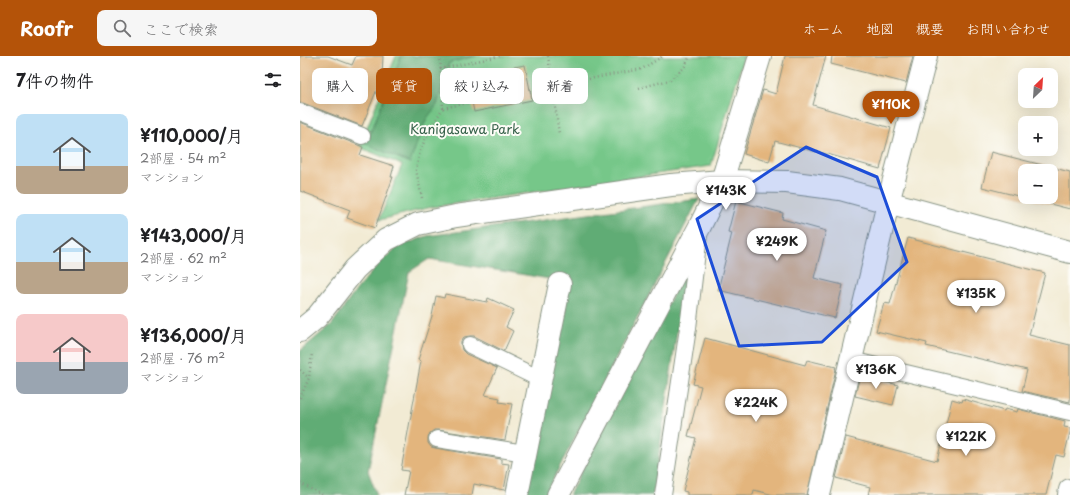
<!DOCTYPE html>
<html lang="ja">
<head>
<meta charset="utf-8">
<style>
  :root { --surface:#fff; --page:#f6f6f6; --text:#202124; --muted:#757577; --accent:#b45309 }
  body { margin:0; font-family:"Playpen Sans","Klee One",sans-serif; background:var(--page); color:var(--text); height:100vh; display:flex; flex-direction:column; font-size:15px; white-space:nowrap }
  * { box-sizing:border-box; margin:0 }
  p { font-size:13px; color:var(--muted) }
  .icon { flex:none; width:22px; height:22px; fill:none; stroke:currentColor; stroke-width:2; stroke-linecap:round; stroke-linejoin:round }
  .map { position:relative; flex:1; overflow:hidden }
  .details { display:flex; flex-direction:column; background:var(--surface); width:300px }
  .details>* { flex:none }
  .hud { position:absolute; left:12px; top:12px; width:380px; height:36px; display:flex; gap:8px }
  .needle { width:26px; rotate:25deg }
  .tools { position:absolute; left:718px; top:12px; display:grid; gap:8px }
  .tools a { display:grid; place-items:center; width:40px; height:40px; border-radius:8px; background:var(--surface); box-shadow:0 4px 16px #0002; font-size:20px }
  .price { position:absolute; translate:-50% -34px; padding:0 9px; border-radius:14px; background:#fff; color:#222; font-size:13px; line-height:26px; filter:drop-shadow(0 1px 2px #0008) }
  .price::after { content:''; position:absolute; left:50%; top:24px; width:12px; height:9px; margin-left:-6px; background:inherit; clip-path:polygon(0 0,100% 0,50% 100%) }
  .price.selected { background:var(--accent); color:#fff }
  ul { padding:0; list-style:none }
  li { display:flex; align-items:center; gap:12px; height:100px; padding:0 16px }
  li span { display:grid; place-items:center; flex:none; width:112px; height:80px; border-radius:8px; color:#555 }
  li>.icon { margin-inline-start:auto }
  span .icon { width:48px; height:48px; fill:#fffc; stroke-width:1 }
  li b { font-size:17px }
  h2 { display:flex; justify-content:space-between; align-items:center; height:48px; padding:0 16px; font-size:17px }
  .pill { padding:0 14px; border-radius:8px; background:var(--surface); box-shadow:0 4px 16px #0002; font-size:14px; line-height:36px }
  .pill.selected { background:var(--accent); color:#fff }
  header { display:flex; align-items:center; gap:24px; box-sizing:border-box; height:56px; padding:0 20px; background:var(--accent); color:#fff }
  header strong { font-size:19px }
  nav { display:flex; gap:22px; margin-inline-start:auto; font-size:14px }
  .search { width:280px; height:36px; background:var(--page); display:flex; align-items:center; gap:10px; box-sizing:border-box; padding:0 14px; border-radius:8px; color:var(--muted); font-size:15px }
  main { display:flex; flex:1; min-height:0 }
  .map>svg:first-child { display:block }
</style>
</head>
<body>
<header>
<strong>Roofr</strong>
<div class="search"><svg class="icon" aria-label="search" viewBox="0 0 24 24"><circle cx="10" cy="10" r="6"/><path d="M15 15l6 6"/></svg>ここで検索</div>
<nav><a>ホーム</a><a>地図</a><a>概要</a><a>お問い合わせ</a></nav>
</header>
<main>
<section class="details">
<h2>7件の物件<svg class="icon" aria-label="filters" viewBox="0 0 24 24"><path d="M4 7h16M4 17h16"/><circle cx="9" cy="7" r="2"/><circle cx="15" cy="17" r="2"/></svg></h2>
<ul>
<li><span style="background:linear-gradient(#bfe0f5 65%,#b9a48a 0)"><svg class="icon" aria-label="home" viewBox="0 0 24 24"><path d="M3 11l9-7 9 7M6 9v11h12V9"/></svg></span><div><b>¥110,000/月</b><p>2部屋 · 54 m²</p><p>マンション</p></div></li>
<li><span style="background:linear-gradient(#bfe0f5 60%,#b9a48a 0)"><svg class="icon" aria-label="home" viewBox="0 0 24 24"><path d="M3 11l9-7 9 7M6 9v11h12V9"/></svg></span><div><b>¥143,000/月</b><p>2部屋 · 62 m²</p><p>マンション</p></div></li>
<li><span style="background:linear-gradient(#f6c9c9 60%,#9aa5b1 0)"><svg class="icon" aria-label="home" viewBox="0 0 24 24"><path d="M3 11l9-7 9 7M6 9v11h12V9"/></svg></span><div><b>¥136,000/月</b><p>2部屋 · 76 m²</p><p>マンション</p></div></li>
</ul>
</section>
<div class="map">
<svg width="770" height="439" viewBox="0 0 770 439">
  <rect width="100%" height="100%" fill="#fdfcf7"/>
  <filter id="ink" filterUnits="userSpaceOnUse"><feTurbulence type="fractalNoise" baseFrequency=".025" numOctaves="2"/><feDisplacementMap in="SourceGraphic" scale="8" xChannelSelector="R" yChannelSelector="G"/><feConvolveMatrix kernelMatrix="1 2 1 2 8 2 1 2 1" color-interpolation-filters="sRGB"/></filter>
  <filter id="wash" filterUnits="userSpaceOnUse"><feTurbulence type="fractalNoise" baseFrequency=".012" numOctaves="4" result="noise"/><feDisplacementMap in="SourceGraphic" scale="16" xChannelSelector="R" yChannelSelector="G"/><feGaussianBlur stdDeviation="0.9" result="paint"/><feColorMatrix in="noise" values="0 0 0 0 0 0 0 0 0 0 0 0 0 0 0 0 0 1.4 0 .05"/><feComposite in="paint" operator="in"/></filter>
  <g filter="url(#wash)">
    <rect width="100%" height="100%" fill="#f2ebd4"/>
    <!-- green -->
    <polygon fill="#76c789" stroke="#4a825e" points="96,0 444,0 411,110 132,151 79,164 102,109 59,91"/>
    <!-- forest -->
    <g fill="#60ac75" stroke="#407454">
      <polygon points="101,0 176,0 149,7 137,49 127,62 120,78 110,107 66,88"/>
      <polygon points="399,143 245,439 223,439 262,225 129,203 109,216 68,415 77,439 0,439 0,295 32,268 57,233 82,204 98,191 127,180"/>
      <polygon points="386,213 353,439 269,439"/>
    </g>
    <g id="blocks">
      <!-- building -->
      <g fill="#e3b57d" fill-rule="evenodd">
        <polygon points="0,0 28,0 52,9 56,0 83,0 82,21 62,70 3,47 0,47"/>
        <polygon points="485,0 526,0 513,49 591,72 580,113 517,95 516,96 475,85 469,106 444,98 463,34 476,38"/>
        <polygon points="532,0 613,0 606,27 531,8"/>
        <polygon points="225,9 232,44 174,56 167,20"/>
        <polygon points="0,66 63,91 60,99 94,110 91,121 93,121 75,172 47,162 50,154 0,135"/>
        <path d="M691,96L770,116V153L682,131ZM725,115H751V141H725Z"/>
        <polygon points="436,145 483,157 482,163 526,175 514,222 543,229 535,262 418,234 432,177 428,176"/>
        <polygon points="608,182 745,217 729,279 770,289 770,346 722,335 727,314 626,290 627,287 576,275 584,247 590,248"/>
        <polygon points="145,238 187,246 188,242 214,254 206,271 213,275 204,295 174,280 170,280 164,281 161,285 161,289 162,294 166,298 197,312 185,339 200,342 199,346 212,348 205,384 138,374 134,374 130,377 128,382 128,387 131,391 135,392 201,403 201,407 209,408 204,434 174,428 172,439 104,439 109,415 101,414 121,305 118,304 132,260 136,240 144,242"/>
        <polygon points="405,282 505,309 507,304 536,311 535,313 536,313 507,439 474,439 454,434 453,439 387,439 387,436 383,435 396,382 388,380 401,330 393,328"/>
        <polygon points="560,319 598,329 593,349 555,340"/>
        <polygon points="652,343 662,346 663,343 704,355 705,353 717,356 718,353 765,365 764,371 770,372 770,376 764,401 756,399 746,439 568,439 570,431 536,422 546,381 637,405"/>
      </g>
    </g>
  </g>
  <g filter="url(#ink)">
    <use href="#blocks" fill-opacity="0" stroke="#889484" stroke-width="1"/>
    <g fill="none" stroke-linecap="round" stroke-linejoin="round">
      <!-- lane casing -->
      <g stroke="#889484" stroke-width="18">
        <g id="lane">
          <polyline points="0,56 62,80"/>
          <polyline points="170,289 240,323"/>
          <polyline points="551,304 770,356"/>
          <polyline points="137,383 225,397"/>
          <polyline points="363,439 388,272 399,179"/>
        </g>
      </g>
      <!-- street casing -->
      <g stroke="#889484" stroke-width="24">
        <g id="street">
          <polyline points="0,275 17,261 55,213 86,184 118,168 156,160 371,129 422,125 487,126 540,133 770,196"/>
          <polyline points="217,439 260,228"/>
          <polyline points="258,439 400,170 422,125 460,0"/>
          <polyline points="519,439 588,147 626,0"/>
          <polyline points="769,439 770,434"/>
        </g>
      </g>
      <!-- path -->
      <g stroke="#889484" stroke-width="2.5" stroke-dasharray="1 3" stroke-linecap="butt">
        <polyline points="248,0 259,78"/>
        <polyline points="140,13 200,0"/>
        <polyline points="339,32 370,24 384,12 390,0"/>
        <polyline points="230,34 342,13 363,0"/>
        <polyline points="143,52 172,46"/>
        <polyline points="122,142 116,114 120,95 129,75 143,52 140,0"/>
        <polyline points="0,314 9,322"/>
        <polyline points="0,342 9,322 12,297"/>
        <polyline points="0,427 22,439"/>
      </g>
      <!-- lane -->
      <use href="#lane" stroke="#fff" stroke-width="16"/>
      <!-- street -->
      <use href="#street" stroke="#fff" stroke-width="22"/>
    </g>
  </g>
  <!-- marked area -->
  <path fill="#1d4ed8" fill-opacity="0.2" stroke="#1d4ed8" stroke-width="3" stroke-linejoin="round" d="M506,91L577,121L607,206L522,286L439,290L397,163Z"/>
  <g text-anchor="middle" stroke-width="4" stroke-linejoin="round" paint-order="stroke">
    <!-- park labels -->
    <g font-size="13" fill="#356049" stroke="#fdfcf7">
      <text x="165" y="78">Kanigasawa Park</text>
    </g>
  </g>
</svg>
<div class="tools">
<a><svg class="needle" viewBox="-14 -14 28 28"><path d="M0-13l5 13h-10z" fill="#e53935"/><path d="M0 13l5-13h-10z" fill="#757577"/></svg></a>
<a>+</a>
<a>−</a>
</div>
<b class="price selected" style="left:591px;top:69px">¥110K</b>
<b class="price" style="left:426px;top:155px">¥143K</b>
<b class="price" style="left:477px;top:206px">¥249K</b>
<b class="price" style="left:676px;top:258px">¥135K</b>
<b class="price" style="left:576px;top:334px">¥136K</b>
<b class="price" style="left:456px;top:367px">¥224K</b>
<b class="price" style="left:666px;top:401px">¥122K</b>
<div class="hud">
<a class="pill">購入</a>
<a class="pill selected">賃貸</a>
<a class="pill">絞り込み</a>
<a class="pill">新着</a>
</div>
</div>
</main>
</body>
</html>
